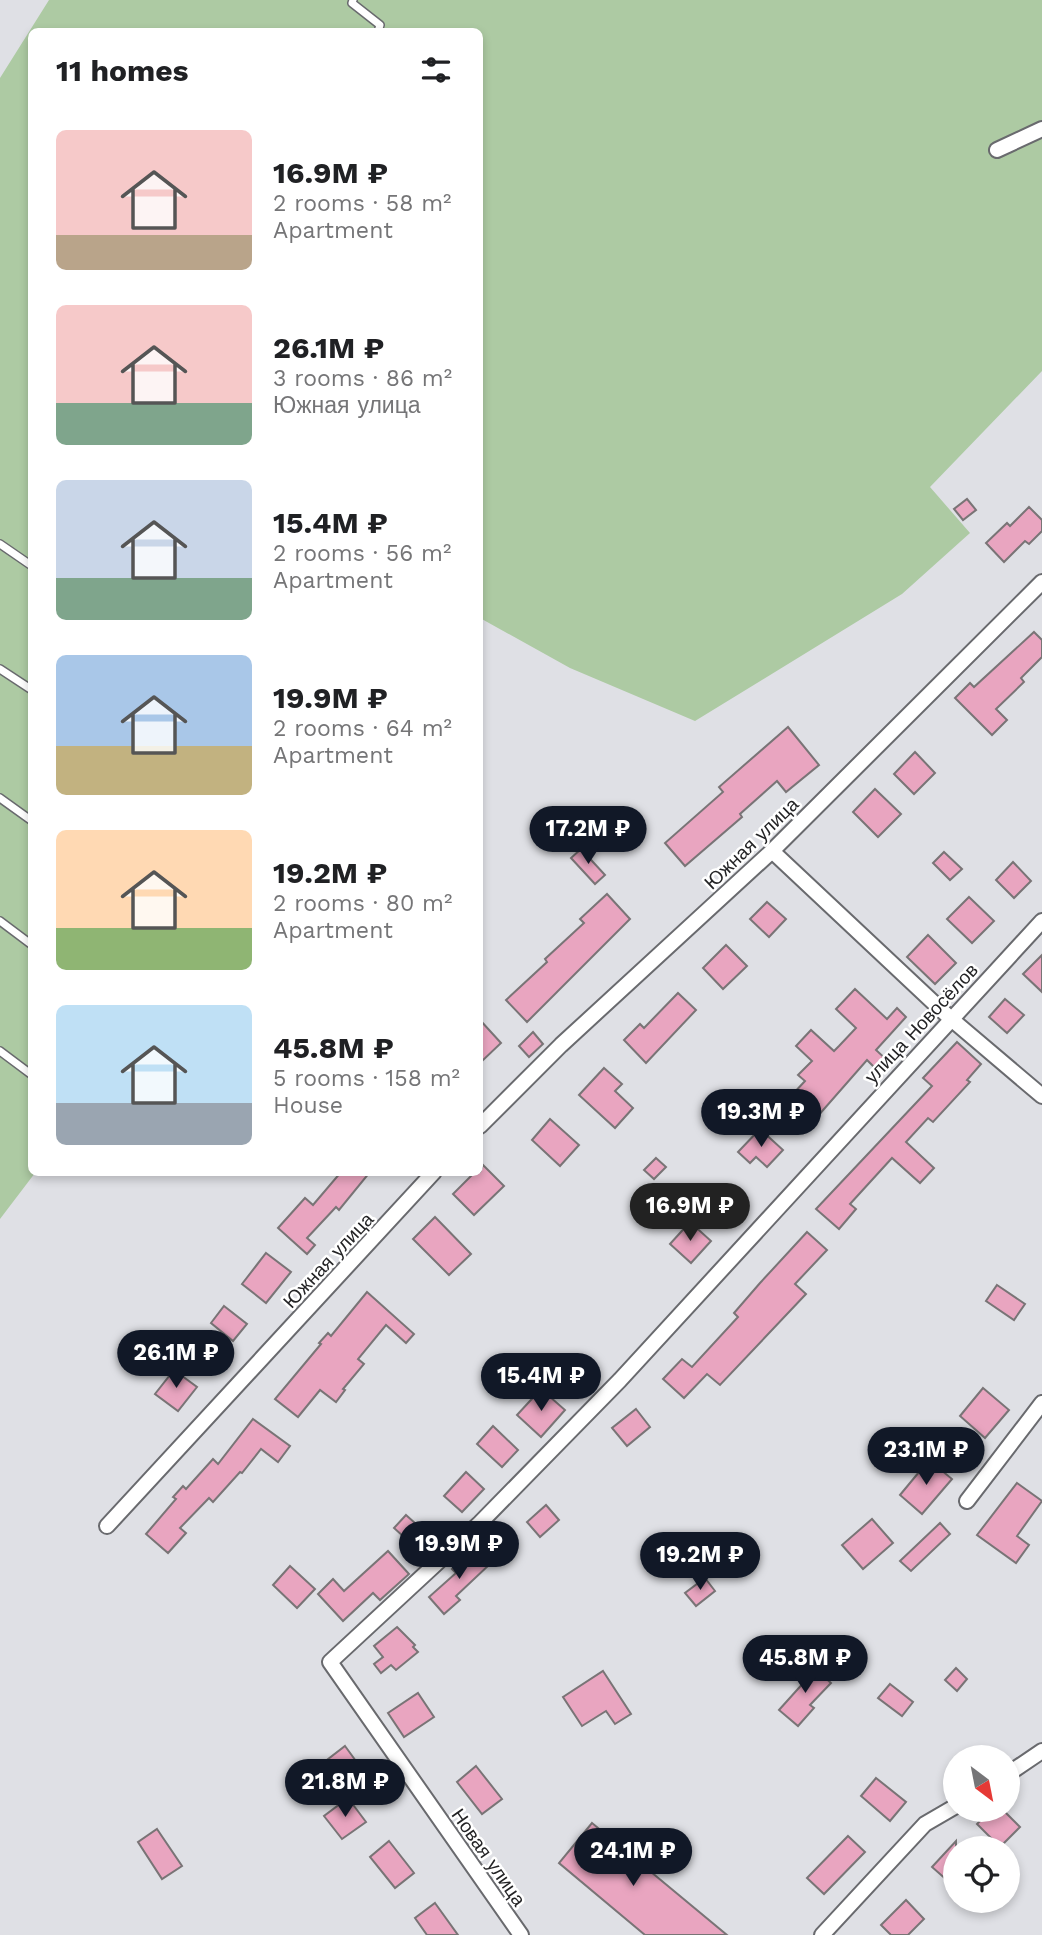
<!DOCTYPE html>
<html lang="en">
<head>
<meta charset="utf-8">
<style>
  :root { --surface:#fff; --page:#f6f6f6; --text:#202124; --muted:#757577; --accent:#111827 }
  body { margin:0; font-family:"Work Sans",sans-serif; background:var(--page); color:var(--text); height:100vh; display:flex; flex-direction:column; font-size:26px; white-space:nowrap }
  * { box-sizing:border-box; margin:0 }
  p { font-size:23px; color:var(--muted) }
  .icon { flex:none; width:38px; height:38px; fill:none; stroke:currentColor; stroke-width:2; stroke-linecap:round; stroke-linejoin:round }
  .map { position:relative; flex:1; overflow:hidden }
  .panel { position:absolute; left:28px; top:28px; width:455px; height:1148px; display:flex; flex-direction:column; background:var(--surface); border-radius:10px; box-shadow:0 4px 10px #0003 }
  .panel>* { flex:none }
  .needle { width:46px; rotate:148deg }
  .controls { position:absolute; left:943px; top:1745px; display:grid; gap:14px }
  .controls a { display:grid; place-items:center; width:77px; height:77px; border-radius:50%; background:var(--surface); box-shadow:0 4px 10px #0003; font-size:35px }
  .price { position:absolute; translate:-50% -60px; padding:0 16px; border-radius:24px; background:var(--accent); color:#fff; font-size:23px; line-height:46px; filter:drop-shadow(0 2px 4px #0008) }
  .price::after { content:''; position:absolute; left:50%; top:42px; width:21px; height:16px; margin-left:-10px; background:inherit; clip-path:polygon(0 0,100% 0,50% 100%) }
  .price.on { background:#222; color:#fff }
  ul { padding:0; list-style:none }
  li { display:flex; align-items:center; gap:21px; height:175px; padding:0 28px }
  li span { display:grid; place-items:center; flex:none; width:196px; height:140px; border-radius:10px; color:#555 }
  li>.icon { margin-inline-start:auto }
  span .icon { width:84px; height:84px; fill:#fffc; stroke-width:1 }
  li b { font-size:30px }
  h2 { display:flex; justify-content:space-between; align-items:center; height:84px; padding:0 28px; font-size:30px }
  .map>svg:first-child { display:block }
</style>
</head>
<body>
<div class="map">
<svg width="1042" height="1935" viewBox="0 0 1042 1935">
  <rect width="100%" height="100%" fill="#dfe0e5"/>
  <!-- green -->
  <polygon fill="#adcaa3" points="49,0 1042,0 1042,371 930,487 970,533 902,594 695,721 570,668 480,618 480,32 32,32 32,1172 35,1173 0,1219 0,78"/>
  <!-- building -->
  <g fill="#e9a5c0" stroke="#797476" stroke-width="2">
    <polygon points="967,499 976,510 963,520 954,509"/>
    <polygon points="1029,507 1042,520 1042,531 1029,544 1025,541 1004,562 986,543 1007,523 1010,526"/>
    <polygon points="1034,632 1042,640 1042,657 1021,678 1024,682 996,709 1007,720 992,735 955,698 970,683 974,687"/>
    <polygon points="788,727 819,765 786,792 777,781 740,814 742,817 685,866 665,843 723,792 719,787"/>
    <polygon points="915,752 935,773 914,794 894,774"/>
    <polygon points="875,789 901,814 878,837 853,812"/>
    <polygon points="581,849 605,875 595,884 571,858"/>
    <polygon points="944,852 962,869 950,880 933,863"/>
    <polygon points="1013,862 1031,881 1014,898 996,880"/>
    <polygon points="607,894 630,919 527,1022 506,1000 547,962 545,959 584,923 580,919"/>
    <polygon points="969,897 994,921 972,943 947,919"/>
    <polygon points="767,902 786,919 769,937 750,919"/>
    <polygon points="928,935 956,963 935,984 907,957"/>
    <polygon points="726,945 747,966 723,989 703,968"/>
    <polygon points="1042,955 1042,992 1023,974"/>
    <polygon points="855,989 887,1019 897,1008 906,1017 876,1050 889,1062 879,1072 867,1060 803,1133 778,1110 805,1081 798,1075 812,1061 796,1046 811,1030 834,1051 839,1046 856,1028 836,1009"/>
    <polygon points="678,993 696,1010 646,1063 624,1040 640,1024 644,1028"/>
    <polygon points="1005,999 1024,1015 1007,1033 989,1017"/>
    <polygon points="480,1020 501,1043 480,1063"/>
    <polygon points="533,1032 543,1044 529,1057 519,1046"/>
    <polygon points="957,1042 981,1064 967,1080 970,1082 933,1122 928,1118 906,1142 934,1168 920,1183 892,1158 850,1204 856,1209 839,1229 816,1209 932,1086 923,1078"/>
    <polygon points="604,1068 622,1084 615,1091 633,1108 615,1128 579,1095"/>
    <polygon points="550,1119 579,1145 560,1166 532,1140"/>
    <polygon points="760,1129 783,1150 767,1167 756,1157 750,1163 738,1152"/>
    <polygon points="656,1158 666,1167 654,1179 644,1170"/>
    <polygon points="483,1165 504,1186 474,1215 453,1194 475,1172 480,1172"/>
    <polygon points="341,1172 370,1172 339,1210 336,1207 307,1238 315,1245 307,1254 278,1228 305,1198 313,1205"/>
    <polygon points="435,1217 471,1254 449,1275 413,1239"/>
    <polygon points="690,1222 711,1241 691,1263 670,1244"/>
    <polygon points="807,1232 827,1250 795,1284 806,1294 720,1385 707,1374 684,1398 663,1379 682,1359 692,1367 738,1317 734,1313 760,1283"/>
    <polygon points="266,1253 291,1272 266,1303 242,1284"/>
    <polygon points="997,1285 1025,1304 1014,1320 986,1301"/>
    <polygon points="367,1292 414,1334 406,1343 386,1325 358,1359 364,1364 343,1389 345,1390 336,1402 320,1390 298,1417 275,1399 321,1344 319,1343 328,1333 331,1336"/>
    <polygon points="224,1306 247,1324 233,1341 211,1323"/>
    <polygon points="174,1370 197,1387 178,1411 155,1394"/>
    <polygon points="983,1388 1009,1410 985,1438 960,1416"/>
    <polygon points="541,1389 565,1410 541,1437 517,1415"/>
    <polygon points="636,1409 650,1427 627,1446 612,1428"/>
    <polygon points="253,1419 290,1446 278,1462 261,1449 242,1473 240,1472 213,1502 209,1498 180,1528 186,1533 168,1553 146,1534 176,1499 173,1497 183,1486 186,1489 213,1459 218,1464"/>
    <polygon points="493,1426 518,1450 502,1467 477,1444"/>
    <polygon points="929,1460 952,1479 922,1514 900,1495"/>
    <polygon points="466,1472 484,1489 462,1512 444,1496"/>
    <polygon points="1017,1483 1042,1501 1017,1536 1029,1545 1016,1563 977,1535"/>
    <polygon points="546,1505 559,1520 540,1537 527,1522"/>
    <polygon points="406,1515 426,1533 414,1546 394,1528"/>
    <polygon points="872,1519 893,1543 863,1569 842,1545"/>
    <polygon points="940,1523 950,1534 911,1571 900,1561"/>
    <polygon points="474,1548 490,1564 456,1596 460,1600 444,1614 429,1597 456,1573 452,1569"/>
    <polygon points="388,1551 409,1574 380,1600 373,1593 343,1621 318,1594 333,1579 344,1591"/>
    <polygon points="290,1566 315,1589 297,1608 273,1585"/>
    <polygon points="705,1578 715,1591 696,1606 685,1593"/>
    <polygon points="397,1627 415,1645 413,1647 418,1652 396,1670 391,1665 381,1673 374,1664 383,1657 374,1646"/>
    <polygon points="809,1663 831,1683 810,1705 814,1708 798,1726 779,1710 806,1680 799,1673"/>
    <polygon points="956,1668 967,1679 957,1691 945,1680"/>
    <polygon points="603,1671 631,1714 615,1724 606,1711 582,1726 563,1697"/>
    <polygon points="890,1684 913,1702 902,1716 878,1698"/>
    <polygon points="418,1693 434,1717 404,1737 388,1713"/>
    <polygon points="345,1746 361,1768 338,1784 323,1763"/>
    <polygon points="476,1766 502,1799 482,1814 457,1782"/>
    <polygon points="876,1778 906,1802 890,1821 861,1796"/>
    <polygon points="348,1798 366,1822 342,1839 324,1816"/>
    <polygon points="991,1810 1003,1810 1020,1827 1000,1847 977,1824"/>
    <polygon points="592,1823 727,1935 645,1935 559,1863"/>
    <polygon points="157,1829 182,1866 162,1879 138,1842"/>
    <polygon points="848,1836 865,1852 824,1894 807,1878"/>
    <polygon points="389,1841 414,1873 395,1888 370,1857"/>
    <polygon points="956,1841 956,1888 932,1867"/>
    <polygon points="906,1900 924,1919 908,1935 891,1935 881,1925"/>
    <polygon points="435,1903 458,1935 427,1935 415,1918"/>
  </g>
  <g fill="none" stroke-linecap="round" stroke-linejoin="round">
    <!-- lane casing -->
    <g stroke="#696a6e" stroke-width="10">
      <g id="lane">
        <polyline points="353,0 352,3 380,25 378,32"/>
        <polyline points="0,544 32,566"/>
        <polyline points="0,669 32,690"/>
        <polyline points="0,798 32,821"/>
        <polyline points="0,921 32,945"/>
        <polyline points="0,1051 32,1075"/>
      </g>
    </g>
    <!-- street casing -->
    <g stroke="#696a6e" stroke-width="18">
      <g id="street">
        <polyline points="997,150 1042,129"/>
        <polyline points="772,851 950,1018 1042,1096"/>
        <polyline points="480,1126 561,1045 772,851 1042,582"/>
        <polyline points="967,1501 1042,1403"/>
        <polyline points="107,1526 434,1172"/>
        <polyline points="1008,1774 1042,1751"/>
        <polyline points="521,1935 330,1662 480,1523 620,1380 1042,921"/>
        <polyline points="822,1935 925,1824 956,1806"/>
      </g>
    </g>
    <!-- lane -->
    <use href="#lane" stroke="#fff" stroke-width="7"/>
    <!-- street -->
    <use href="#street" stroke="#fff" stroke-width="14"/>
  </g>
  <g text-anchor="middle" stroke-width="5" stroke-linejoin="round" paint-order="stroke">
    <!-- street labels -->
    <g font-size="19" fill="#232325" stroke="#fff">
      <text transform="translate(751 843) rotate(-44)" y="7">Южная улица</text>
      <text transform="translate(921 1023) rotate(-47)" y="7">улица Новосёлов</text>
      <text transform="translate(328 1260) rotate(-47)" y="7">Южная улица</text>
      <text transform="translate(489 1857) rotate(55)" y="7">Новая улица</text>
    </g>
  </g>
</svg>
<div class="controls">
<a><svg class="needle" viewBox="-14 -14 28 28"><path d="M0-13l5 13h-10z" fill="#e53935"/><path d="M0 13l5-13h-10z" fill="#757577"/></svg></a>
<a><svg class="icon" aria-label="locate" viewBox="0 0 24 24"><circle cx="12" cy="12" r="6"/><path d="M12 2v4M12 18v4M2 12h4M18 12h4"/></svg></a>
</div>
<b class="price" style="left:588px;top:866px">17.2M ₽</b>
<b class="price" style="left:761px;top:1149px">19.3M ₽</b>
<b class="price on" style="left:690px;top:1243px">16.9M ₽</b>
<b class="price" style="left:176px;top:1390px">26.1M ₽</b>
<b class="price" style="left:541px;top:1413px">15.4M ₽</b>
<b class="price" style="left:926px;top:1487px">23.1M ₽</b>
<b class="price" style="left:459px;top:1581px">19.9M ₽</b>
<b class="price" style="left:700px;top:1592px">19.2M ₽</b>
<b class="price" style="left:805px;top:1695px">45.8M ₽</b>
<b class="price" style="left:345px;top:1819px">21.8M ₽</b>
<b class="price" style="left:633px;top:1888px">24.1M ₽</b>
<section class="panel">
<h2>11 homes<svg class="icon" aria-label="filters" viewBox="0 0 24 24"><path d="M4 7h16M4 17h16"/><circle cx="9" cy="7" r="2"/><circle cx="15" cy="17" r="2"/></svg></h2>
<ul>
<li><span style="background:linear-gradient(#f6c9c9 75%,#b9a48a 0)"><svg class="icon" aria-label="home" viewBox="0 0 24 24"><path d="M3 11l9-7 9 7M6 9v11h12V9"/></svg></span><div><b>16.9M ₽</b><p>2 rooms · 58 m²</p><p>Apartment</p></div></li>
<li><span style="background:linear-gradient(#f6c9c9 70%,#7fa58c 0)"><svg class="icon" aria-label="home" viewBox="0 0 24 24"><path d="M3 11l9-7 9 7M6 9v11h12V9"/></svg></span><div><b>26.1M ₽</b><p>3 rooms · 86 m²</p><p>Южная улица</p></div></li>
<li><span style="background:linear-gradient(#c9d6e8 70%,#7fa58c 0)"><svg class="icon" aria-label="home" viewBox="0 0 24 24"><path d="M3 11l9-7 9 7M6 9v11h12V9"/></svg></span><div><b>15.4M ₽</b><p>2 rooms · 56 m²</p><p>Apartment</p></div></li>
<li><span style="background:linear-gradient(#a9c7e8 65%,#c2b280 0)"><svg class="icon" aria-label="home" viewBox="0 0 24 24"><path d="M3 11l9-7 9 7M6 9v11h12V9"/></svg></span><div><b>19.9M ₽</b><p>2 rooms · 64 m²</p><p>Apartment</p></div></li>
<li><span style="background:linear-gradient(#ffd9b3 70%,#8fb573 0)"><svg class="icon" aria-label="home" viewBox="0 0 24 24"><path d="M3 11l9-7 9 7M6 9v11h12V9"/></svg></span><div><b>19.2M ₽</b><p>2 rooms · 80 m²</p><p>Apartment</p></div></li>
<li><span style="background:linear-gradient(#bfe0f5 70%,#9aa5b1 0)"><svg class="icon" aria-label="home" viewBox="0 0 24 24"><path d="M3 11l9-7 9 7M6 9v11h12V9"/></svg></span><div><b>45.8M ₽</b><p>5 rooms · 158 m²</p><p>House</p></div></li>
</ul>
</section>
</div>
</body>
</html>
